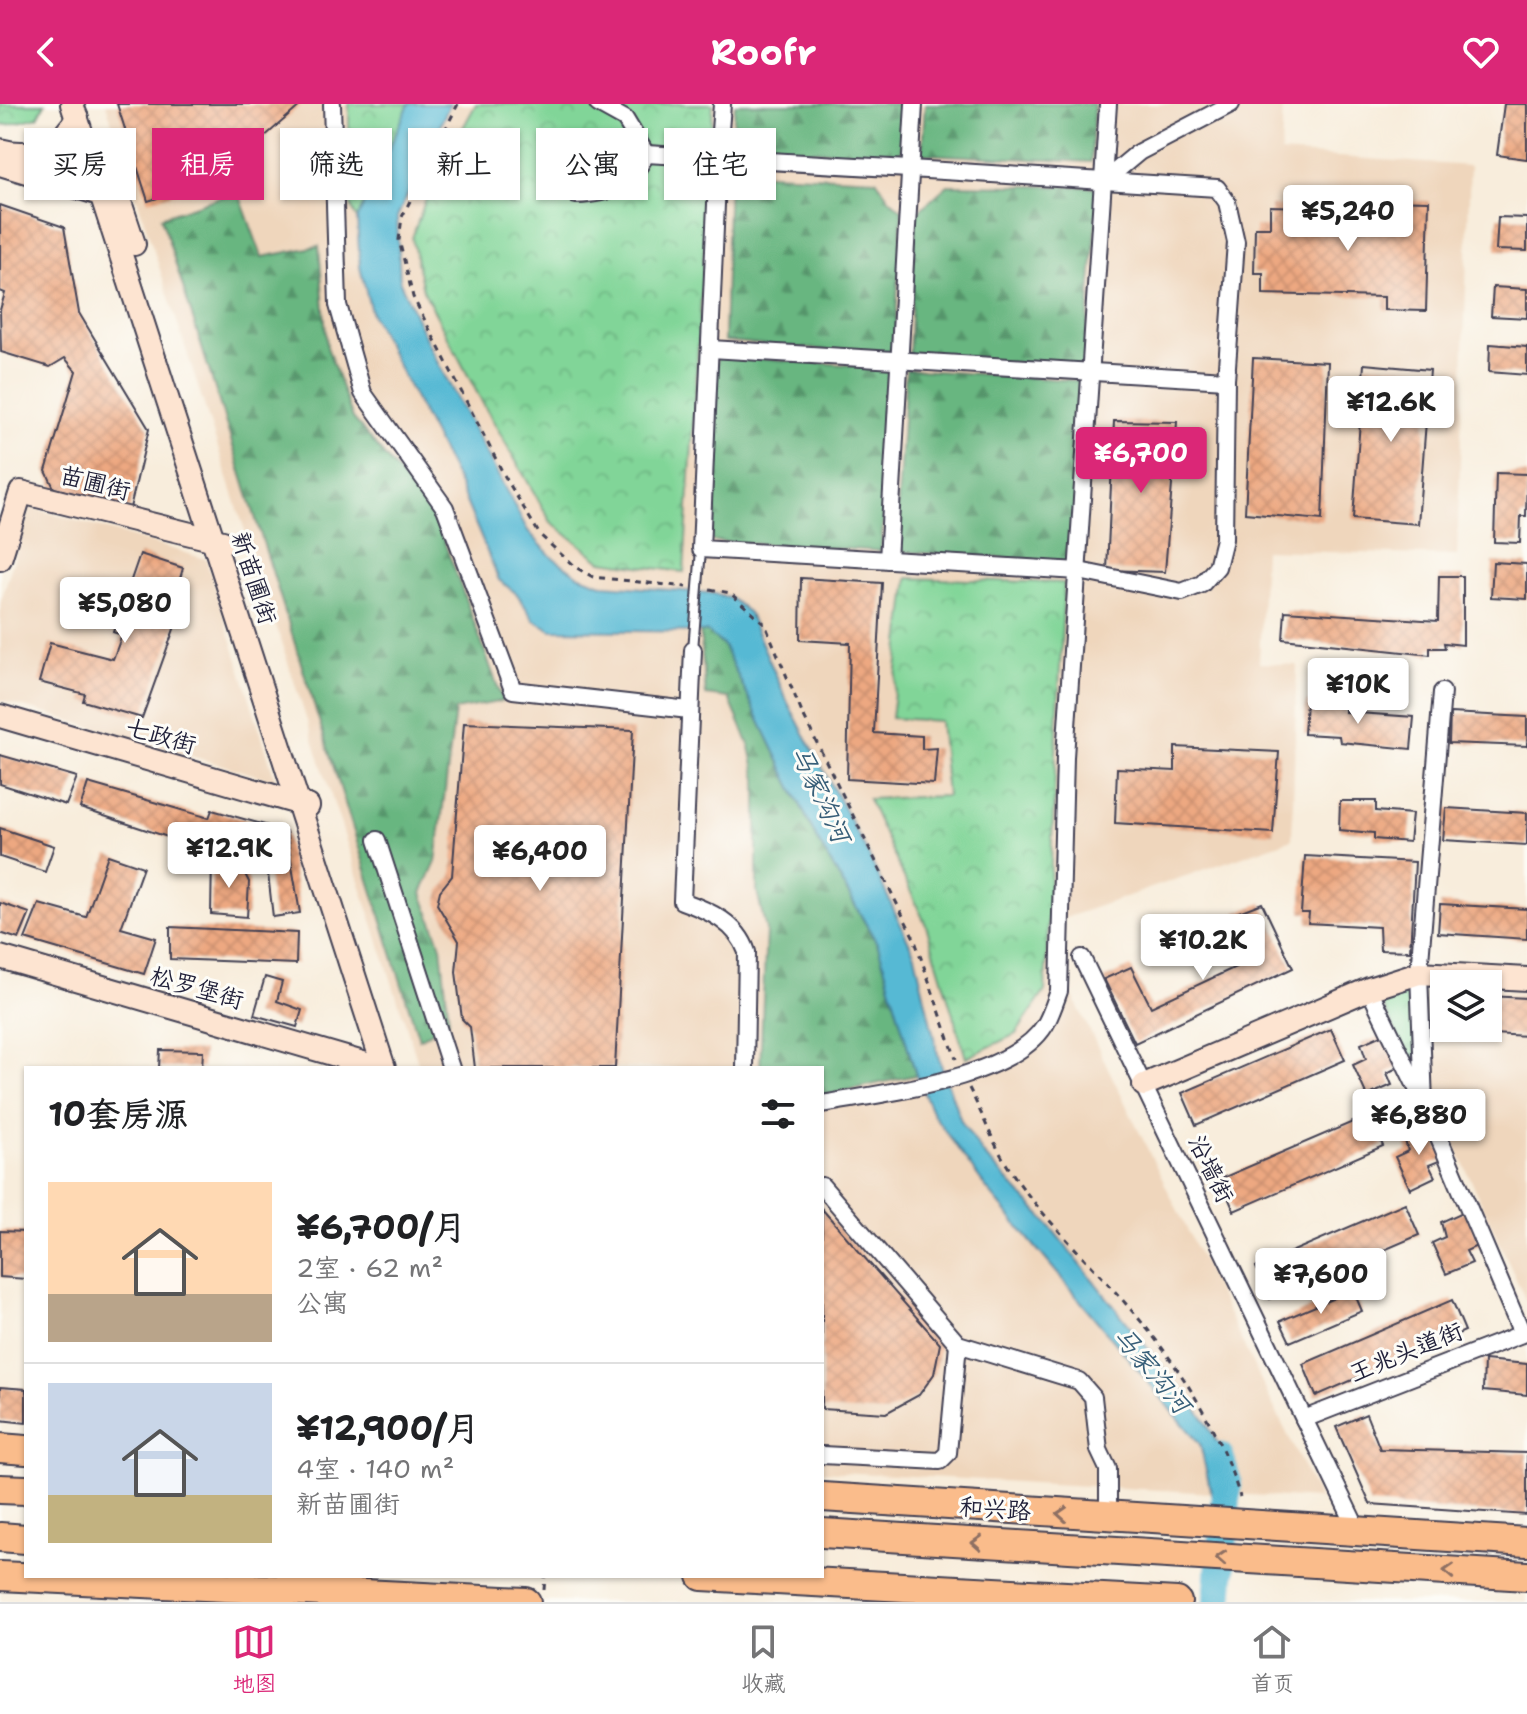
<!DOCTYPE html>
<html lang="zh">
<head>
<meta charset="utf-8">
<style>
  :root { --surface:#fff; --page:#f6f6f6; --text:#202124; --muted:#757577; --line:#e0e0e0; --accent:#db2777 }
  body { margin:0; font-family:"Shantell Sans","LXGW WenKai TC",sans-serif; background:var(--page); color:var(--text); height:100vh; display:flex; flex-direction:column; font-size:30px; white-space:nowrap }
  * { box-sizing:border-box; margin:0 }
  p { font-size:26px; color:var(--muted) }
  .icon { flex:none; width:44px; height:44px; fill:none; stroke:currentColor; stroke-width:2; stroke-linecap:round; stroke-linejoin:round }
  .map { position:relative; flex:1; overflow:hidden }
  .drawer { position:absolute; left:24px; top:962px; width:800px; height:512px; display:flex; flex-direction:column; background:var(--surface); border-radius:0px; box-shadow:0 2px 6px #0004 }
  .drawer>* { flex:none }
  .top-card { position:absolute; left:24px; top:24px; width:800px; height:72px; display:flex; gap:16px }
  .fabs { position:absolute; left:1430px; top:866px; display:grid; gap:16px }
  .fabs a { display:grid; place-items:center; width:72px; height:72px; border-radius:0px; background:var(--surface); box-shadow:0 2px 6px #0004; font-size:40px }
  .price { position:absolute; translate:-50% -68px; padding:0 18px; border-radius:8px; background:#fff; color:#222; font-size:26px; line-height:52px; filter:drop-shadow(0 2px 4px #0008) }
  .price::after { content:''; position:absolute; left:50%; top:48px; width:24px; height:18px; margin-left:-12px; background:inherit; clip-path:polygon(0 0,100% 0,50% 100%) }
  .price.selected { background:var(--accent); color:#fff }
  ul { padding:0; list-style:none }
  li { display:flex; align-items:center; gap:24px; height:200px; padding:0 24px }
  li+li { border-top:2px solid var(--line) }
  li span { display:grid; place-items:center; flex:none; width:224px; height:160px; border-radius:0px; color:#555 }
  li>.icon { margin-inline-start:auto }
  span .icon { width:96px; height:96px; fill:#fffc; stroke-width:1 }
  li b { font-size:34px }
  h2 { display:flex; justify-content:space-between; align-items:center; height:96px; padding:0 24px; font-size:34px }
  .chip { padding:0 28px; border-radius:0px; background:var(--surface); box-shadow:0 2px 6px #0004; font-size:28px; line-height:72px }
  .chip.selected { background:var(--accent); color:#fff }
  header { display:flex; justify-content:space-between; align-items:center; height:104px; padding:0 24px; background:var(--accent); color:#fff; font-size:36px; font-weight:700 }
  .tab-bar { display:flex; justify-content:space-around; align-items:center; height:112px; border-top:2px solid var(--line); background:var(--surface); font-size:22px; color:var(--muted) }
  .tab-bar a { display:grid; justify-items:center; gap:4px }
  .tab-bar .selected { color:var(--accent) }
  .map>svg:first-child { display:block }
</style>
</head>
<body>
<header><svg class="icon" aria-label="back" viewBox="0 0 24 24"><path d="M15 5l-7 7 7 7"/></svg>Roofr<svg class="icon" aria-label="heart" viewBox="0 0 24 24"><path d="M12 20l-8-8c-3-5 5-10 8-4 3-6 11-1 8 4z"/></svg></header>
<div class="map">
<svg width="1527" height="1498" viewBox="0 0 1527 1498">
  <defs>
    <pattern id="forest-firs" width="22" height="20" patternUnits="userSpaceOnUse" patternTransform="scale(2)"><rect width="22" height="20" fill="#68b680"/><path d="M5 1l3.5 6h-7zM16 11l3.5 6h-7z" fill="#55946a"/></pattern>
    <pattern id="park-crowns" width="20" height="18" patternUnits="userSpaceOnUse" patternTransform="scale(2)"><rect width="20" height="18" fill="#81d598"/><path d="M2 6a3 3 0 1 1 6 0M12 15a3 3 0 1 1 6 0" fill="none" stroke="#6fb784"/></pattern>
    <pattern id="building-cross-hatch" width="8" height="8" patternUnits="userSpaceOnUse" patternTransform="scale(2)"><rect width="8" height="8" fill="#eda881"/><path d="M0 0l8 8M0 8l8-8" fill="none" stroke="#cb9070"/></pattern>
  </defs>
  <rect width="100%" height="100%" fill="#fdfcf7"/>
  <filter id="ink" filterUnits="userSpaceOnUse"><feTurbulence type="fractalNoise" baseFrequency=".0125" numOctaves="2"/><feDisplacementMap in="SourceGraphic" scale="16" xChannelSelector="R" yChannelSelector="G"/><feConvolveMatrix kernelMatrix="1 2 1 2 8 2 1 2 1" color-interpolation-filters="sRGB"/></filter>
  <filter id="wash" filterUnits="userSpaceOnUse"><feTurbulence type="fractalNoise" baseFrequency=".006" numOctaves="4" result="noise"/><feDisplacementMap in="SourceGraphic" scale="32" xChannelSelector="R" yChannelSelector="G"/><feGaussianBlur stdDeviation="1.8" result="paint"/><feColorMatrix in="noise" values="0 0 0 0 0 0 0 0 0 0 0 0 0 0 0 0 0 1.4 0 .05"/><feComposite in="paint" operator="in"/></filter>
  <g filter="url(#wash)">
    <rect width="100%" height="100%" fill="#f8eddc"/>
    <!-- built -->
    <g fill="#efd6bc">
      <polygon points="106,0 1283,0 1281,49 1470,62 1457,452 1264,446 1259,559 1297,561 1292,735 1039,823 1319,1395 822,1367 822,964 420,964"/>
      <polygon points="30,403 206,455 276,677 0,596 0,500"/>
      <polygon points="1431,881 1444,881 1444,924 1488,924 1488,884 1527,887 1527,1199 1435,997"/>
    </g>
    <!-- forest -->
    <g fill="url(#forest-firs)" stroke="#456c5e" stroke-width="2">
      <polygon points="735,0 904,0 901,52 732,41"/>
      <polygon points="925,0 1094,0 1091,58 922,50"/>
      <polygon points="729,68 876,75 889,94 902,106 894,252 724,237"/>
      <polygon points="948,81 1099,83 1084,263 909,252 916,109"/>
      <polygon points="238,87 262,153 319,142 327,243 353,314 435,413 503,597 455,606 436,758 422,789 441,842 449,917 419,935 161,113"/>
      <polygon points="717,252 893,264 881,447 711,437"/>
      <polygon points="906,265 1083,277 1073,459 895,447"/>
      <polygon points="700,528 707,528 723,541 817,735 878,841 916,971 822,992 822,964 760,964 766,826 757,787 757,675 750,643 729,594 706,591"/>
    </g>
    <!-- park -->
    <g fill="url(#park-crowns)" stroke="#527c6a" stroke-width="2">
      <polygon points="0,0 45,0 38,13 8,21 0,20"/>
      <polygon points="349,0 412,0 357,115 349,97"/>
      <polygon points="476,0 713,0 684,468 601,457 551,418 482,298 423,186 412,134 429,86"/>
      <polygon points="908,474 1064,479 1045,887 1016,930 966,954 926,821 868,695 947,692 940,617 891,614"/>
      <polygon points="1419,869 1417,972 1376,887"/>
    </g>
    <!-- water -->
    <polygon fill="#56b9d4" stroke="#3c6e88" stroke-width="2" points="409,0 450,0 397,113 400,178 433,250 528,427 551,452 578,471 604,481 711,489 730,494 748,508 788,599 867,748 915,851 939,955 961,1017 984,1051 1044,1115 1203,1313 1222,1347 1235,1393 1212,1392 1200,1340 986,1084 933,1010 916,971 878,841 817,735 723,541 707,528 552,526 534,516 517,490 499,476 456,374 372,212 360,163 357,115"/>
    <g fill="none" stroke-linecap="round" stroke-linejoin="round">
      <!-- river -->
      <polyline stroke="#56b9d4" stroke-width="30" points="1218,1498 1227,1379 1219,1353"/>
    </g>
    <g id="blocks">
      <!-- building -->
      <g fill="url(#building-cross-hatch)">
        <polygon points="117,0 302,0 215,76 148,97"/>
        <polygon points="1504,0 1527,0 1527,55 1497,51"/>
        <polygon points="1384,96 1429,97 1426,207 1384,206 1384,193 1263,190 1263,169 1254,169 1255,123 1270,123 1270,102 1384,105"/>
        <polygon points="0,101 64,123 79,209 149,325 130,404 54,384 46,367 76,267 65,254 50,263 1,248 0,206 5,189 0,187"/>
        <polygon points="1498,113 1527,114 1527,147 1496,146"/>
        <polygon points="1493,183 1527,185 1527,214 1491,212"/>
        <polygon points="1490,240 1527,243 1527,271 1489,268"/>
        <polygon points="1253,254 1328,258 1322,416 1245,409"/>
        <polygon points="1364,260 1430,266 1418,420 1353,415"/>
        <polygon points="1114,317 1177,318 1165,468 1107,466"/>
        <polygon points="1496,369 1527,370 1526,412 1521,412 1520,439 1494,438"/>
        <polygon points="140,450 183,464 170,510 179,511 142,614 83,597 85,590 39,578 50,539 113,555 122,531 113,528"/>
        <polygon points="1493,458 1527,460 1527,495 1491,493"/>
        <polygon points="1439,472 1463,472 1463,541 1444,539 1445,544 1430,544 1430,551 1283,535 1285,507 1438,517"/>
        <polygon points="801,474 882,479 874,629 922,632 922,645 937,644 934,680 847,675 850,539 800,536"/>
        <polygon points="1306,597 1345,599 1345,608 1414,613 1411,645 1340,638 1339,632 1304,630"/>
        <polygon points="1450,609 1527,613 1527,642 1449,639"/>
        <polygon points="464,619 633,626 615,964 475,964 470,923 462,915 456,868 459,837 437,800 440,787 452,772"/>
        <polygon points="1175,643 1279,648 1273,729 1115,719 1117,664 1175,667"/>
        <polygon points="0,651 77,673 66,701 0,680"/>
        <polygon points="88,679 209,714 212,706 286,727 300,809 273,813 266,752 203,730 198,743 80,704"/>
        <polygon points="1340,697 1376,697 1376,707 1412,710 1409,738 1374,735 1374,729 1339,726"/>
        <polygon points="1446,704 1527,709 1527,741 1443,736"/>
        <polygon points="0,724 54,742 45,768 0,753"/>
        <polygon points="108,751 143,763 121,824 156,834 144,870 25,835 39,800 86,813"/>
        <polygon points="1305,752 1415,758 1410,847 1380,846 1379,823 1308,819 1309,809 1301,809"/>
        <polygon points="212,754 235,760 243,766 249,778 247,813 211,810"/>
        <polygon points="0,799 30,809 19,835 0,829"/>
        <polygon points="1262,799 1293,864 1135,939 1104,875 1131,863 1151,903 1257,853 1236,809"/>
        <polygon points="1440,800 1527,805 1527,835 1438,829"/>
        <polygon points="170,823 297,829 296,860 170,855"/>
        <polygon points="265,873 282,878 277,897 302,906 297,923 254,911"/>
        <polygon points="1488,892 1527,894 1527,932 1440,927 1442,901 1444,924 1488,924"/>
        <polygon points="1331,925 1345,956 1196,1021 1182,989"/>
        <polygon points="1386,929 1401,962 1387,969 1392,981 1367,992 1353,961 1366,955 1361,940"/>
        <polygon points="160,946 203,947 202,964 159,964"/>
        <polygon points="1369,1011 1383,1042 1234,1107 1220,1075"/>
        <polygon points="1429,1021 1444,1055 1429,1061 1435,1073 1410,1085 1395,1053 1408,1047 1404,1033"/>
        <polygon points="1405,1099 1419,1131 1270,1195 1256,1163"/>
        <polygon points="822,1105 940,1240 934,1270 919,1291 886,1309 822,1305"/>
        <polygon points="1465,1107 1481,1140 1466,1147 1472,1159 1446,1170 1432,1139 1445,1133 1441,1118"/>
        <polygon points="0,1127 26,1128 26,1175 0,1173"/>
        <polygon points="1353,1186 1362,1207 1290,1238 1280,1217"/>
        <polygon points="1452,1196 1465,1227 1316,1292 1303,1260"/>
        <polygon points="1484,1256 1527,1260 1527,1291 1483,1287"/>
        <polygon points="0,1283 26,1285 26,1319 0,1316"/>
        <polygon points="1366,1310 1380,1345 1527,1349 1527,1411 1370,1400 1336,1323"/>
      </g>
    </g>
  </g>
  <g filter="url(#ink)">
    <use href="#blocks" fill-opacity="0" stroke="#424053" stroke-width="2"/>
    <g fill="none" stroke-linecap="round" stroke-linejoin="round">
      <!-- lane casing -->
      <g stroke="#424053" stroke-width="12">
        <polyline id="lane" points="693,546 701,445"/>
      </g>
      <!-- street casing -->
      <g stroke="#424053" stroke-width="20">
        <g id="street">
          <polyline points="332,0 338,201 363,289 445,404 513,586 689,606"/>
          <path d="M646,50C836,60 1027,72 1217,84L1227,98L1236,138L1226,276L1224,435L1217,463L1202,480L1182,488L1079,467L701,445L718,54L722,0"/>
          <polyline points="1104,77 1139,48 1231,0"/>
          <path d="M576,91C610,90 631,81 646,50L625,15L598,0"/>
          <polyline points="711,245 1226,276"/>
          <polyline points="888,456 914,0"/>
          <path d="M693,546L682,797C710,807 737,819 747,848L745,964"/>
          <polyline points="377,736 451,964"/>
          <polyline points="1082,854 1358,1427"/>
          <polyline points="1369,885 1424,999 1521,1227"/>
          <polyline points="1424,999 1419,869 1442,588"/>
          <path d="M822,1000C881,989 1011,976 1045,921C1051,911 1055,898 1059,887L1065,653L1108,0"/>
          <polyline points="822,1082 958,1240 1079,1277 1093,1293 1099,1346 1108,1365 1108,1413"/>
          <polyline points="1304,1315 1527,1228"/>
          <polyline points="822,1351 940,1357 948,1349 958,1240"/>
        </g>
      </g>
      <!-- secondary casing -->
      <g stroke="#424053" stroke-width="26">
        <g id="secondary">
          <polyline points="72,0 384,964"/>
          <path d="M0,46C33,55 60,43 77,14"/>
          <polyline points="107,59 134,140"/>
          <polyline points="0,60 110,93"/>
          <polyline points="0,455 21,388 223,438"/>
          <polyline points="0,612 308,702"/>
          <polyline points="0,853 380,964"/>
          <polyline points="1144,981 1369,885 1419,869 1527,875"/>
        </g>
      </g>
      <!-- highway casing -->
      <g stroke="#424053" stroke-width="32">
        <g id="highway">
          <polyline points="0,1344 26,1346"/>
          <polyline points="0,1385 26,1386"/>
          <polyline points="822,1393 1527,1438"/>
          <polyline points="822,1429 1527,1472"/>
          <polyline points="0,1433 26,1435"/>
          <polyline points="0,1472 526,1498"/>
          <polyline points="702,1472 1177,1498"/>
        </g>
      </g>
      <!-- path -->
      <g stroke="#424053" stroke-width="3" stroke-dasharray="6 6" stroke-linecap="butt">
        <polyline points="458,0 402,113 399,136 413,193 504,371 540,431 575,463 593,473 686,483"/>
        <polyline points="710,485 730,489 765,520 802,609 914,834 956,955"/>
        <path d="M969,984C982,1009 992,1037 1007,1061C1039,1112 1087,1154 1126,1200C1176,1256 1218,1321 1240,1393"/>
        <polyline points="544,1486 545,1472"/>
      </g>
      <!-- lane -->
      <use href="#lane" stroke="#fff" stroke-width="8"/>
      <!-- street -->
      <use href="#street" stroke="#fff" stroke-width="16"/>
      <!-- secondary -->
      <use href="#secondary" stroke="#fde4d1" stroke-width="22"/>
      <!-- highway -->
      <use href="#highway" stroke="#fabc8b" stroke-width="28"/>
    </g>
    <!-- one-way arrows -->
    <defs><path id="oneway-chevron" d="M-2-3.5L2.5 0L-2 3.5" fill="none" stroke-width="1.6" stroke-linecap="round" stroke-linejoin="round" transform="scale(2)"/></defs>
    <g stroke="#8e6f63">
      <use href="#oneway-chevron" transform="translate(1062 1410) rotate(-176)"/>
      <use href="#oneway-chevron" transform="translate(977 1439) rotate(-177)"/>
      <use href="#oneway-chevron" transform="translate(1221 1454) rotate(-176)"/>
      <use href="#oneway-chevron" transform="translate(1449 1467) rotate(-177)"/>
    </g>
  </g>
  <g text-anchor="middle" stroke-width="6" stroke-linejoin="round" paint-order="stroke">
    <!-- street labels -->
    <g font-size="24" fill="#22223b" stroke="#fdfcf7">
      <text transform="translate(95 379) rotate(14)" y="8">苗圃街</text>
      <text transform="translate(254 474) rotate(72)" y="8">新苗圃街</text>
      <text transform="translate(161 632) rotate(16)" y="8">七政街</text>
      <text transform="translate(197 884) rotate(16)" y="8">松罗堡街</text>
      <text transform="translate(1211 1065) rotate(64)" y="8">沿墙街</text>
      <text transform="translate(1406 1248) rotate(-22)" y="8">王兆头道街</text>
      <text transform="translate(995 1405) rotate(4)" y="8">和兴路</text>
    </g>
    <!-- water labels -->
    <g font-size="26" font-style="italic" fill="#375e78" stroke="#fdfcf7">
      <text transform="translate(821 690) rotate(65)" y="9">马家沟河</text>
      <text transform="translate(1152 1266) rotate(50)" y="9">马家沟河</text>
    </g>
  </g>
</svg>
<div class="fabs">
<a><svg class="icon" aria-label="layers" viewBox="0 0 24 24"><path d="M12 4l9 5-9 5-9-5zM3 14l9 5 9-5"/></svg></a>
</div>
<b class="price" style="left:1348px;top:149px">¥5,240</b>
<b class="price" style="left:1391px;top:340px">¥12.6K</b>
<b class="price selected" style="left:1141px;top:391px">¥6,700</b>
<b class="price" style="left:125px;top:541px">¥5,080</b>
<b class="price" style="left:1358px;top:622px">¥10K</b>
<b class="price" style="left:229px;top:786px">¥12.9K</b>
<b class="price" style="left:540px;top:789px">¥6,400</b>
<b class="price" style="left:1203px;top:878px">¥10.2K</b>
<b class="price" style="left:1419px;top:1053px">¥6,880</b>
<b class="price" style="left:1321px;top:1212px">¥7,600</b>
<div class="top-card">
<a class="chip">买房</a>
<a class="chip selected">租房</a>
<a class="chip">筛选</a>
<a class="chip">新上</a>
<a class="chip">公寓</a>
<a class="chip">住宅</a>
</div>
<section class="drawer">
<h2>10套房源<svg class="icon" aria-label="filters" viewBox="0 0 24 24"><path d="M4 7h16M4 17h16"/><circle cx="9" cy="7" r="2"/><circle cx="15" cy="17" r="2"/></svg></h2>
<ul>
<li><span style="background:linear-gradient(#ffd9b3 70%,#b9a48a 0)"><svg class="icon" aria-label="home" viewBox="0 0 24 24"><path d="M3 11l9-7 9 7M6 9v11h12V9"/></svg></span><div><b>¥6,700/月</b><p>2室 · 62 m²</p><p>公寓</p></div></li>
<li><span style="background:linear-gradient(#c9d6e8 70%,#c2b280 0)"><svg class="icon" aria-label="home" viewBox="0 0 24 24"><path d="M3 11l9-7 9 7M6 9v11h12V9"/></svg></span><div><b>¥12,900/月</b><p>4室 · 140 m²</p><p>新苗圃街</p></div></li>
</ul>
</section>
</div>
<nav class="tab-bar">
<a class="selected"><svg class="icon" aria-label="map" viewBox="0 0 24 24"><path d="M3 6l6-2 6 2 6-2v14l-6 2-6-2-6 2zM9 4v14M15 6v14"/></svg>地图</a>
<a><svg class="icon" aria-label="saved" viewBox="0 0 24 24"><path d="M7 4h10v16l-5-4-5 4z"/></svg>收藏</a>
<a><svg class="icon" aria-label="home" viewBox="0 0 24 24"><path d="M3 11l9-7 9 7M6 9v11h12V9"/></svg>首页</a>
</nav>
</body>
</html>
